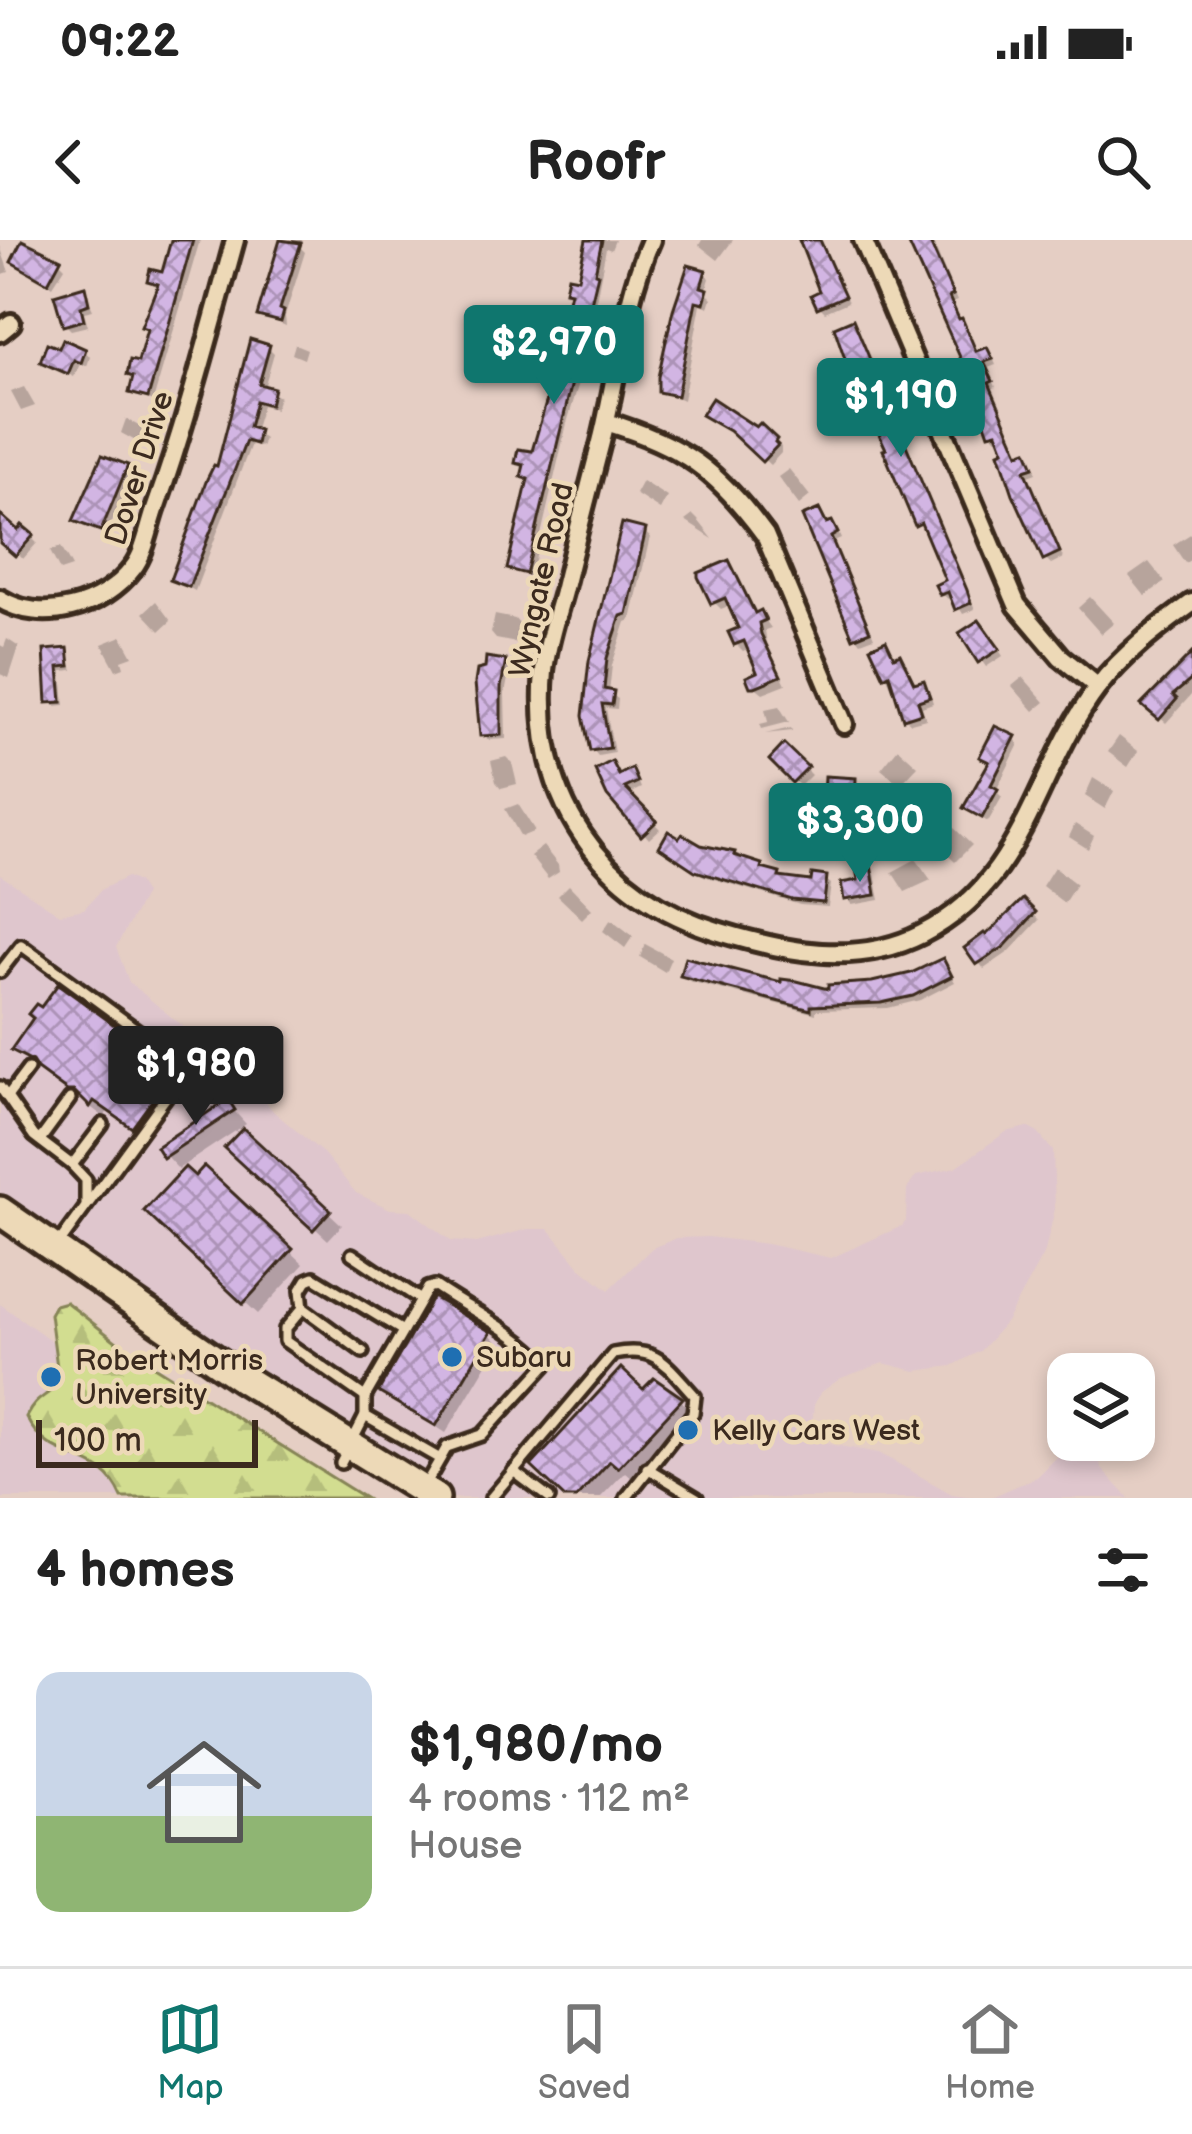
<!DOCTYPE html>
<html lang="en">
<head>
<meta charset="utf-8">
<style>
  :root { --surface:#fff; --page:#f2f2f2; --text:#222; --muted:#767676; --line:#e0e0e0; --accent:#0f766e }
  body { margin:0; font-family:"Balsamiq Sans",sans-serif; background:var(--page); color:var(--text); height:100vh; display:flex; flex-direction:column; font-size:45px; white-space:nowrap }
  * { box-sizing:border-box; margin:0 }
  p { font-size:39px; color:var(--muted) }
  .icon { flex:none; width:66px; height:66px; fill:none; stroke:currentColor; stroke-width:2; stroke-linecap:round; stroke-linejoin:round }
  .map { position:relative; height:1258px; overflow:hidden }
  .drawer { display:flex; flex-direction:column; background:var(--surface); flex:1 }
  .drawer>* { flex:none }
  .buttons { position:absolute; left:1047px; top:1113px; display:grid; gap:24px }
  .buttons a { display:grid; place-items:center; width:108px; height:108px; border-radius:24px; background:var(--surface); box-shadow:0 6px 18px #0003; font-size:60px }
  .scale { position:absolute; left:36px; bottom:30px; width:222px; box-sizing:border-box; padding-left:12px; border:6px solid #3b2a1e; border-top:0; font-size:33px; line-height:42px; white-space:nowrap; color:#3b2a1e; -webkit-text-stroke:9px #edd9b7; paint-order:stroke }
  .price { position:absolute; translate:-50% -102px; padding:0 27px; border-radius:12px; background:var(--accent); color:#fff; font-size:39px; line-height:78px; filter:drop-shadow(0 3px 6px #0008) }
  .price::after { content:''; position:absolute; left:50%; top:72px; width:36px; height:27px; margin-left:-18px; background:inherit; clip-path:polygon(0 0,100% 0,50% 100%) }
  .price.active { background:#222; color:#fff }
  ul { padding:0; list-style:none }
  li { display:flex; align-items:center; gap:36px; height:300px; padding:0 36px }
  li+li { border-top:3px solid var(--line) }
  li span { display:grid; place-items:center; flex:none; width:336px; height:240px; border-radius:24px; color:#555 }
  li>.icon { margin-inline-start:auto }
  span .icon { width:144px; height:144px; fill:#fffc; stroke-width:1 }
  li b { font-size:51px }
  h2 { display:flex; justify-content:space-between; align-items:center; height:144px; padding:0 36px; font-size:51px }
  .status { display:flex; justify-content:space-between; align-items:center; height:84px; padding:0 60px; background:var(--surface); direction:ltr }
  .status svg { height:33px; fill:currentColor }
  header { display:flex; justify-content:space-between; align-items:center; height:156px; padding:0 36px; background:var(--surface); font-size:54px; font-weight:800 }
  .tabs { display:flex; justify-content:space-around; align-items:center; height:168px; border-top:3px solid var(--line); background:var(--surface); font-size:33px; color:var(--muted) }
  .tabs a { display:grid; justify-items:center; gap:6px }
  .tabs .active { color:var(--accent) }
  .map>svg:first-child { display:block }
</style>
</head>
<body>
<div class="status"><b>09:22</b><svg viewBox="0 0 49 12"><path d="M0 12V9h3v3zM5 12V6h3v6zM10 12V3h3v9zM15 12V0h3v12zM26 1h20v11H26zM47 4h2v5h-2z"/></svg></div>
<header><svg class="icon" aria-label="back" viewBox="0 0 24 24"><path d="M15 5l-7 7 7 7"/></svg>Roofr<svg class="icon" aria-label="search" viewBox="0 0 24 24"><circle cx="10" cy="10" r="6"/><path d="M15 15l6 6"/></svg></header>
<div class="map">
<svg width="1192" height="1258" viewBox="0 0 1192 1258">
  <defs>
    <pattern id="forest-firs" width="22" height="20" patternUnits="userSpaceOnUse" patternTransform="scale(3)"><rect width="22" height="20" fill="#d2dd90"/><path d="M5 1l3.5 6h-7zM16 11l3.5 6h-7z" fill="#b5be7c"/></pattern>
    <pattern id="building-cross-hatch" width="8" height="8" patternUnits="userSpaceOnUse" patternTransform="scale(3)"><rect width="8" height="8" fill="#d2b5e3"/><path d="M0 0l8 8M0 8l8-8" fill="none" stroke="#ac93b7"/></pattern>
  </defs>
  <rect width="100%" height="100%" fill="#e5cec4"/>
  <filter id="ink" filterUnits="userSpaceOnUse"><feTurbulence type="fractalNoise" baseFrequency=".00833" numOctaves="2"/><feDisplacementMap in="SourceGraphic" scale="24" xChannelSelector="R" yChannelSelector="G"/><feConvolveMatrix kernelMatrix="1 2 1 2 8 2 1 2 1" color-interpolation-filters="sRGB"/></filter>
  <g filter="url(#ink)">
    <!-- built -->
    <g fill="#dfc6cd">
      <polygon points="0,635 60,674 84,669 102,649 127,637 138,642 145,654 116,707 129,742 249,841 274,872 324,914 356,953 390,969 410,970 451,1001 477,1003 528,989 549,989 580,1027 609,1050 652,1008 677,998 708,997 767,1004 831,1018 902,986 906,981 907,949 916,936 956,927 1006,892 1027,887 1038,893 1053,911 1055,969 1045,1011 1006,1082 980,1111 952,1126 916,1131 883,1123 841,1138 820,1153 814,1165 812,1185 828,1204 879,1213 952,1254 981,1258 435,1258 0,971"/>
      <polygon points="0,1064 205,1211 247,1258 0,1258"/>
      <polygon points="1074,1200 1097,1200 1102,1229 1129,1258 989,1258 1037,1237"/>
    </g>
    <!-- forest -->
    <path fill="url(#forest-firs)" stroke="#868457" stroke-width="3" d="M66,1062L122,1106L365,1258H122C101,1206 51,1228 26,1177C37,1155 46,1159 59,1142L50,1074L55,1065Z"/>
    <!-- shadow -->
    <g fill="#0003">
      <polygon points="173,0 200,0 153,161 133,152 150,92 144,87 160,47 150,40 164,36"/>
      <polygon points="282,0 302,0 300,7 305,12 285,76 286,86 260,75"/>
      <polygon points="588,0 615,0 611,10 606,8 583,129 567,183 531,338 510,328 531,243 518,222 535,215 557,136 550,129 557,121"/>
      <polygon points="702,0 733,0 718,20 699,5"/>
      <polygon points="802,0 821,0 848,62 825,72 819,66 823,53"/>
      <polygon points="911,0 932,0 957,61 952,63 960,80 979,114 986,110 992,116 996,125 988,128 996,147 992,149 1021,216 1026,214 1032,219 1037,233 1029,236 1063,318 1051,324 1045,318 1002,197 997,198 991,192"/>
      <polygon points="0,6 9,32 0,35"/>
      <polygon points="59,21 65,27 53,46 20,26"/>
      <polygon points="704,33 710,38 706,52 712,58 709,67 701,64 683,160 661,150"/>
      <polygon points="84,50 93,70 84,72 88,86 71,90 65,84"/>
      <polygon points="852,82 975,369 963,374 953,357 948,359 942,354 948,341 926,288 918,284"/>
      <polygon points="295,104 307,109 304,119 292,114"/>
      <polygon points="268,107 274,113 264,148 279,157 275,169 262,165 254,192 264,199 261,207 251,204 195,351 173,339"/>
      <polygon points="85,111 90,117 87,126 80,124 74,137 43,121"/>
      <polygon points="24,147 35,166 21,171 11,152"/>
      <polygon points="126,179 146,190 141,204 121,193"/>
      <polygon points="760,187 781,207 781,213 770,225 738,196"/>
      <polygon points="126,228 132,233 107,295 82,286 77,280"/>
      <polygon points="789,229 810,256 799,265 778,237"/>
      <polygon points="642,241 667,257 660,270 635,254"/>
      <polygon points="819,272 828,286 832,284 837,290 841,299 834,302 874,397 861,402 856,396"/>
      <polygon points="693,275 698,280 713,299 685,281"/>
      <polygon points="0,278 18,294 23,289 37,303 23,319 0,299"/>
      <polygon points="644,292 650,297 631,380 626,382 612,425 609,453 618,459 617,469 606,468 614,513 598,516 593,510 592,421"/>
      <polygon points="1192,293 1192,319 1185,323 1173,305"/>
      <polygon points="61,307 72,327 60,331 50,311"/>
      <polygon points="1149,322 1165,342 1145,356 1129,336"/>
      <polygon points="728,323 757,375 760,373 771,388 765,390 767,404 786,444 763,453 753,445 761,434 750,408 743,411 736,404 742,390 731,365 721,369 714,362"/>
      <polygon points="1090,357 1114,383 1101,394 1078,368"/>
      <polygon points="156,361 171,381 160,391 143,373"/>
      <polygon points="495,375 515,379 520,385 516,403 496,399 491,393"/>
      <polygon points="985,389 1003,416 986,427 963,394"/>
      <polygon points="122,396 133,416 122,420 124,427 116,430 102,404"/>
      <polygon points="7,399 19,407 9,438 0,434 0,405 4,407"/>
      <polygon points="885,404 896,419 899,417 905,423 916,445 923,443 929,449 933,463 922,467 926,479 911,483 905,478 886,435"/>
      <polygon points="67,411 73,430 62,431 65,465 55,466 50,462 47,413"/>
      <polygon points="1192,418 1192,454 1166,483 1146,465"/>
      <polygon points="504,422 510,428 505,454 506,499 488,500 483,494"/>
      <polygon points="1023,437 1045,462 1034,471 1012,446"/>
      <polygon points="779,466 789,482 762,489 760,484 768,482 765,469"/>
      <polygon points="791,488 792,491 765,494"/>
      <polygon points="1119,496 1138,511 1128,527 1108,512"/>
      <polygon points="1014,498 1019,504 996,551 1002,557 988,582 973,573 992,524 983,516"/>
      <polygon points="784,508 811,535 800,546 773,520"/>
      <polygon points="898,508 918,526 900,545 881,529"/>
      <polygon points="506,517 512,523 517,544 501,548 496,542 491,521"/>
      <polygon points="612,525 621,537 631,532 637,538 641,548 627,555 660,589 649,599 610,554"/>
      <polygon points="1093,538 1114,551 1105,569 1085,556"/>
      <polygon points="855,541 861,547 860,571 850,570 844,562 833,561 827,555"/>
      <polygon points="518,564 535,591 521,597 505,569"/>
      <polygon points="1075,584 1094,596 1088,609 1069,597"/>
      <polygon points="954,588 972,605 955,622 934,602"/>
      <polygon points="543,606 558,625 559,632 548,639 530,616"/>
      <polygon points="700,608 761,626 784,641 814,645 825,639 831,644 828,667 800,665 704,636 668,612"/>
      <polygon points="916,619 931,640 905,652 892,632"/>
      <polygon points="1054,627 1076,644 1064,663 1042,646"/>
      <polygon points="870,628 875,634 880,660 852,665 847,659"/>
      <polygon points="569,645 592,669 582,679 558,656"/>
      <polygon points="1023,663 1039,680 1009,712 984,729 968,709 987,699"/>
      <polygon points="611,679 633,696 625,708 603,691"/>
      <polygon points="645,704 671,718 665,732 640,717"/>
      <polygon points="943,722 955,742 920,760 888,768 816,770 816,774 689,741 683,735 831,753 912,736"/>
      <polygon points="58,748 186,844 146,898 108,871 104,877 14,810"/>
      <polygon points="227,863 246,884 178,929 166,916"/>
      <polygon points="243,892 342,985 328,1000 229,908"/>
      <polygon points="204,930 304,1024 258,1074 161,984"/>
      <polygon points="490,1094 499,1104 446,1193 382,1151"/>
      <polygon points="671,1151 694,1173 633,1239 625,1232 600,1258 568,1258 535,1226 643,1153"/>
    </g>
    <!-- building -->
    <g fill="url(#building-cross-hatch)" stroke="#3b2a1e" stroke-width="3">
      <polygon points="22,0 61,19 48,43 11,22"/>
      <polygon points="171,0 193,0 148,158 129,153 133,137 127,135 130,120 138,122 147,89 141,87 158,44 147,41 150,29 162,32"/>
      <polygon points="280,0 301,3 280,69 284,71 281,82 257,76"/>
      <polygon points="586,0 602,0 595,33 598,34 526,334 507,329 528,239 521,237 524,225 515,223 518,209 532,211 555,132 547,130 550,116 555,117 570,52 565,51 568,36 578,38"/>
      <polygon points="799,0 820,0 845,56 817,68 811,55 819,51"/>
      <polygon points="907,0 929,0 953,55 949,57 959,79 962,78 976,111 987,107 993,119 984,122 993,141 989,143 1019,213 1027,210 1034,227 1025,230 1060,312 1043,320 1013,254 999,212 1004,210 997,192 989,194 969,137"/>
      <polygon points="688,25 706,30 701,47 708,49 704,63 696,61 677,156 658,152 658,137 673,70"/>
      <polygon points="85,46 89,64 81,67 84,80 63,86 54,55"/>
      <polygon points="853,79 967,350 971,363 955,370 948,352 940,355 935,345 945,340 921,283 915,286 883,210 886,209 846,122 834,87"/>
      <polygon points="63,99 86,109 81,123 74,120 68,134 40,122 47,103 59,108"/>
      <polygon points="250,99 270,105 259,144 274,148 270,165 256,161 249,187 259,190 256,204 246,201 189,347 170,340 207,239 214,225 217,226"/>
      <polygon points="712,158 756,187 760,183 777,199 775,202 778,205 762,222 729,191 701,175"/>
      <polygon points="102,215 128,225 101,291 73,281"/>
      <polygon points="819,269 826,283 832,281 838,293 831,297 870,391 853,398 802,276"/>
      <polygon points="0,274 18,290 22,285 34,295 15,316 0,303"/>
      <polygon points="622,283 646,289 627,374 621,376 607,418 604,449 614,451 612,465 602,464 610,508 590,511 583,476 589,421"/>
      <polygon points="729,320 755,373 761,370 766,380 759,383 761,394 781,436 755,447 750,447 746,437 757,432 744,401 734,405 728,392 738,388 725,358 711,364 698,337 698,333"/>
      <polygon points="979,380 1000,409 978,423 959,393"/>
      <polygon points="886,400 894,417 900,414 914,443 924,440 930,457 918,461 922,473 903,479 889,434 884,437 870,407"/>
      <polygon points="68,408 70,426 59,427 62,462 47,463 44,410"/>
      <polygon points="1192,413 1192,439 1173,455 1177,459 1159,480 1141,465"/>
      <polygon points="486,417 506,420 501,447 501,495 480,496 475,443 477,430 485,428"/>
      <polygon points="995,486 1016,496 991,545 998,549 982,578 963,568 989,522 979,517"/>
      <polygon points="784,504 808,527 792,543 769,520"/>
      <polygon points="612,521 619,535 632,528 638,542 625,548 657,581 641,596 607,556 595,530"/>
      <polygon points="825,536 856,538 855,566 841,566 841,557 824,556"/>
      <polygon points="668,591 679,598 682,594 701,605 735,612 734,615 762,624 761,628 780,633 779,637 811,641 812,634 827,636 824,663 792,660 695,631 659,607"/>
      <polygon points="871,625 876,655 844,660 841,643 858,640 856,628"/>
      <polygon points="1023,659 1036,672 1004,707 976,725 964,708 984,693 986,695"/>
      <polygon points="685,717 781,742 781,739 797,741 828,749 828,745 872,742 911,733 943,718 952,736 913,756 881,763 811,766 811,770 680,736"/>
      <polygon points="58,744 175,829 132,888 94,861 90,867 74,851 67,851 37,829 32,821 11,810 33,778 28,774 36,764 41,767"/>
      <polygon points="228,859 235,870 163,918 156,907"/>
      <polygon points="243,888 331,970 313,990 224,908"/>
      <polygon points="204,926 293,1009 243,1064 144,971 185,927 195,936"/>
      <polygon points="433,1057 491,1092 436,1186 378,1152"/>
      <polygon points="621,1128 643,1149 654,1138 683,1158 618,1228 610,1221 576,1258 565,1258 531,1226"/>
    </g>
    <g fill="none" stroke-linecap="round" stroke-linejoin="round">
      <!-- service casing -->
      <g stroke="#3b2a1e" stroke-width="18">
        <g id="service">
          <polyline points="0,732 21,705 188,827 58,1005"/>
          <polyline points="0,847 34,896 72,925"/>
          <polyline points="7,857 28,829"/>
          <polyline points="40,900 70,859"/>
          <polyline points="86,964 86,940 72,925 103,884"/>
          <polyline points="352,1014 421,1060"/>
          <polyline points="303,1068 285,1089 285,1101 365,1157"/>
          <polyline points="363,1112 303,1068 301,1050 307,1040 314,1037 403,1091"/>
          <polyline points="365,1176 440,1219"/>
          <path d="M341,1223L365,1176V1157L428,1048L435,1046C473,1072 516,1091 546,1125L482,1195L447,1207L423,1249"/>
          <polyline points="647,1228 697,1258"/>
          <polyline points="513,1231 549,1258"/>
          <path d="M491,1258L613,1114C658,1105 667,1126 695,1156L693,1173L626,1258"/>
        </g>
      </g>
      <!-- minor casing -->
      <g stroke="#3b2a1e" stroke-width="26">
        <g id="minor">
          <path d="M651,0C623,63 618,136 601,202C588,252 575,302 563,352C556,378 547,404 544,431C533,557 599,656 720,692C786,712 857,727 922,694C1027,641 1034,531 1098,447C1123,414 1159,387 1192,363"/>
          <polyline points="863,0 1017,365 1061,417 1098,447"/>
          <polyline points="0,92 11,83"/>
          <path d="M606,182C683,205 718,231 765,295L844,484"/>
          <path d="M0,359C42,385 104,367 133,328C145,313 149,286 156,267C187,180 210,90 235,0"/>
        </g>
      </g>
      <!-- primary casing -->
      <g stroke="#3b2a1e" stroke-width="36">
        <polyline id="primary" points="0,971 240,1137 435,1258"/>
      </g>
      <!-- service -->
      <use href="#service" stroke="#edd9b7" stroke-width="9"/>
      <!-- minor -->
      <use href="#minor" stroke="#edd9b7" stroke-width="16"/>
      <!-- primary -->
      <use href="#primary" stroke="#edd9b7" stroke-width="27"/>
    </g>
  </g>
  <!-- markers -->
  <g fill="#1f6fb2" stroke="#edd9b7" stroke-width="4.5">
    <circle cx="452" cy="1117" r="12"/>
    <circle cx="51" cy="1137" r="12"/>
    <circle cx="688" cy="1190" r="12"/>
  </g>
  <g text-anchor="middle" stroke-width="9" stroke-linejoin="round" paint-order="stroke">
    <!-- street labels -->
    <g font-size="30" fill="#3b2a1e" stroke="#edd9b7">
      <text transform="translate(139 228) rotate(-72)" y="10">Dover Drive</text>
      <text transform="translate(541 340) rotate(-77)" y="10">Wyngate Road</text>
    </g>
    <!-- poi labels -->
    <g font-size="30" fill="#3b2a1e" stroke="#edd9b7" text-anchor="start">
      <text x="476" y="1127">Subaru</text>
      <text x="75" y="1130">Robert Morris<tspan x="75" dy="34">University</tspan></text>
      <text x="712" y="1200">Kelly Cars West</text>
    </g>
  </g>
</svg>
<div class="buttons">
<a><svg class="icon" aria-label="layers" viewBox="0 0 24 24"><path d="M12 4l9 5-9 5-9-5zM3 14l9 5 9-5"/></svg></a>
</div>
<div class="scale">100 m</div>
<b class="price" style="left:554px;top:167px">$2,970</b>
<b class="price" style="left:901px;top:220px">$1,190</b>
<b class="price" style="left:860px;top:645px">$3,300</b>
<b class="price active" style="left:196px;top:888px">$1,980</b>
</div>
<section class="drawer">
<h2>4 homes<svg class="icon" aria-label="filters" viewBox="0 0 24 24"><path d="M4 7h16M4 17h16"/><circle cx="9" cy="7" r="2"/><circle cx="15" cy="17" r="2"/></svg></h2>
<ul>
<li><span style="background:linear-gradient(#c9d6e8 60%,#8fb573 0)"><svg class="icon" aria-label="home" viewBox="0 0 24 24"><path d="M3 11l9-7 9 7M6 9v11h12V9"/></svg></span><div><b>$1,980/mo</b><p>4 rooms · 112 m²</p><p>House</p></div></li>
</ul>
</section>
<nav class="tabs">
<a class="active"><svg class="icon" aria-label="map" viewBox="0 0 24 24"><path d="M3 6l6-2 6 2 6-2v14l-6 2-6-2-6 2zM9 4v14M15 6v14"/></svg>Map</a>
<a><svg class="icon" aria-label="saved" viewBox="0 0 24 24"><path d="M7 4h10v16l-5-4-5 4z"/></svg>Saved</a>
<a><svg class="icon" aria-label="home" viewBox="0 0 24 24"><path d="M3 11l9-7 9 7M6 9v11h12V9"/></svg>Home</a>
</nav>
</body>
</html>
